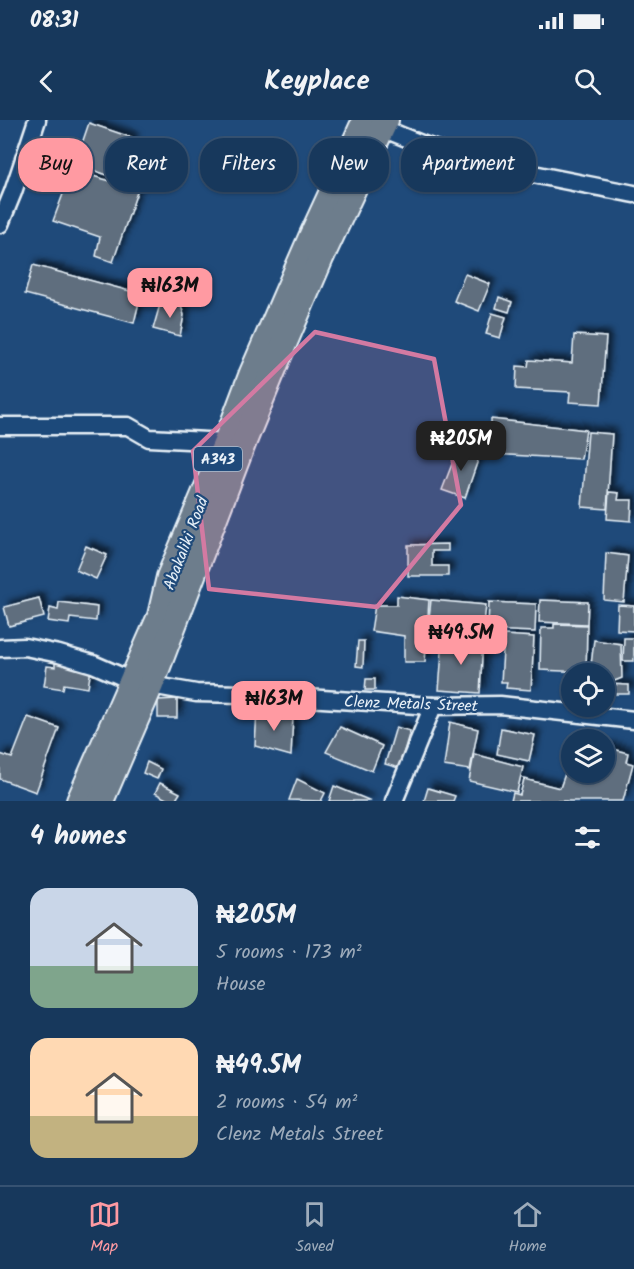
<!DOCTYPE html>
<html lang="en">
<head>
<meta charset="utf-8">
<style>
  :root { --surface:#17385c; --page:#244365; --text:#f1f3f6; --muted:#9eacbb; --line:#365272; --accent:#ff9aa2 }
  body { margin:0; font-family:Kalam,sans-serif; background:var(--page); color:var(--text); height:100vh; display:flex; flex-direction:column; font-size:22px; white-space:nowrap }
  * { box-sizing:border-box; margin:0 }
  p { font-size:20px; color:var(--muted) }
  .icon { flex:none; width:33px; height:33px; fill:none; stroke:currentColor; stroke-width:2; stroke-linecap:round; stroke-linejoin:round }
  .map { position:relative; height:681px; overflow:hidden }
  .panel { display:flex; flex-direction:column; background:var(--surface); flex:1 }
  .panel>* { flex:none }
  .top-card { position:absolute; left:18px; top:18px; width:598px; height:54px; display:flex; gap:12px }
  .buttons { position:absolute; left:561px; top:543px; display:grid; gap:12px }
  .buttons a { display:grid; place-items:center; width:54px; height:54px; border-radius:50%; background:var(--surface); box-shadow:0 2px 4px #0004,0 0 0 2px var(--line); font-size:30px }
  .price { position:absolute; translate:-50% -51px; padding:0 14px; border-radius:12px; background:var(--accent); color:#111; font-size:20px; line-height:39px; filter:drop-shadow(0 2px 3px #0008) }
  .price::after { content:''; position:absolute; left:50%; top:36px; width:18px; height:14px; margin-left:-9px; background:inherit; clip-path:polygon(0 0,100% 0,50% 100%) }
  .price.selected { background:#222; color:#fff }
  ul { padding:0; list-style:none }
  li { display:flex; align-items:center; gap:18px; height:150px; padding:0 30px }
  li span { display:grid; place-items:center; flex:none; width:168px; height:120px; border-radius:18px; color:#555 }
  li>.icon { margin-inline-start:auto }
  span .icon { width:72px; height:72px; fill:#fffc; stroke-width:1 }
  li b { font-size:26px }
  h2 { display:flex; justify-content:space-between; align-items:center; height:72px; padding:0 30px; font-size:26px }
  .pill { padding:0 21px; border-radius:24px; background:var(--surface); box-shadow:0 2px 4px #0004,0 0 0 2px var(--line); font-size:21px; line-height:54px }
  .pill.selected { background:var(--accent); color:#111 }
  .status { display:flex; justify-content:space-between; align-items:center; height:42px; padding:0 30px; background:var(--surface); direction:ltr }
  .status svg { height:16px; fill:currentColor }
  header { display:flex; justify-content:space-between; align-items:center; height:78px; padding:0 30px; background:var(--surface); font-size:27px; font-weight:700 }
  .dock { display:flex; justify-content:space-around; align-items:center; height:84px; border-top:2px solid var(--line); background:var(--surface); font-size:16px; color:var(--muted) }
  .dock a { display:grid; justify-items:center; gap:3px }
  .dock .selected { color:var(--accent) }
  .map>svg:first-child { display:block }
</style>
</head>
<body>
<div class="status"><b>08:31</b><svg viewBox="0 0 49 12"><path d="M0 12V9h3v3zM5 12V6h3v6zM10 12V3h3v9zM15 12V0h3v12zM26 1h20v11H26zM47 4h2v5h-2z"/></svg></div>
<header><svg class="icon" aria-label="back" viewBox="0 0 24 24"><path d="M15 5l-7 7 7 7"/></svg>Keyplace<svg class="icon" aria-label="search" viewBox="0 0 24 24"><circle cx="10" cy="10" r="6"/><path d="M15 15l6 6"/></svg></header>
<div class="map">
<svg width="634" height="681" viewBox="0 0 634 681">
  <defs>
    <filter id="shadow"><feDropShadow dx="5" dy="-5" stdDeviation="3" flood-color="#0009"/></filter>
  </defs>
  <rect width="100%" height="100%" fill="#1f4a7a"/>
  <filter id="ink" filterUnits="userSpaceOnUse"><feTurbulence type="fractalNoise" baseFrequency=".0167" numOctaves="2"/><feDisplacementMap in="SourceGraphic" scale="12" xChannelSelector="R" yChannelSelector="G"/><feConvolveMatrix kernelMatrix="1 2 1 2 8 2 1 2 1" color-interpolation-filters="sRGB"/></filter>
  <g filter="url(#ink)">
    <!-- building -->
    <g fill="#5e6e7e" stroke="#e8f1f8" stroke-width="1.5" filter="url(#shadow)">
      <polygon points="89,3 133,18 119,59 75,44"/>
      <polygon points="72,50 138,69 113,142 96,136 100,117 53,101"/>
      <polygon points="33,145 141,174 134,203 25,174"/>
      <polygon points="465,154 490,164 479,191 454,181"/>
      <polygon points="499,177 512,182 509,192 496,188"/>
      <polygon points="161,181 181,186 184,195 180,216 153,209"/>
      <polygon points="492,193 506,197 500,218 486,214"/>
      <polygon points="574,215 606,217 601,284 569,282 570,272 516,269 517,246 528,247 529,240 572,243"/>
      <polygon points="491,299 586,310 581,339 491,334"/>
      <polygon points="588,312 612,314 607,389 582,387"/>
      <polygon points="459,326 480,334 465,378 442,370"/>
      <polygon points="609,372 619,373 618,380 632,380 631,401 607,399"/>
      <polygon points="448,424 448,431 432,431 432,446 448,446 448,456 408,456 408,425"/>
      <polygon points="86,426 107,435 96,459 76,450"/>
      <polygon points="606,433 628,436 624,482 604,480"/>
      <polygon points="397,476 429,480 425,542 404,542 404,516 371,511 375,485 397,485"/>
      <polygon points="39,478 44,497 9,506 4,487"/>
      <polygon points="431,480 486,485 483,513 428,508"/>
      <polygon points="540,480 588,482 587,504 539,502"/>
      <polygon points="59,482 97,487 96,501 70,498 69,504 48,501 50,488 58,490"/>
      <polygon points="489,482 536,484 535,512 488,510"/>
      <polygon points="618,485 634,486 634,511 617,510"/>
      <polygon points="554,504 587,505 586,552 540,550 541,508 554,508"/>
      <polygon points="504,515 534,517 531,570 506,568 507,562 501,562"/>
      <polygon points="443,518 483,521 480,573 439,570"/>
      <polygon points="624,518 634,518 634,541 623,541"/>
      <polygon points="594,520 621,524 622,558 612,562 604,561 604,554 590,554"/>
      <polygon points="358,521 364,521 363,547 356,546"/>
      <polygon points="55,542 91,548 88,568 64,564 63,569 44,566 47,546 55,547"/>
      <polygon points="366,559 375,559 375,570 365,570"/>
      <polygon points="604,564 629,565 629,574 604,574"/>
      <polygon points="177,579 177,598 158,598 158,580"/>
      <polygon points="257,590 293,596 291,636 255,626"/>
      <polygon points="28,597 59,608 36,672 0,659 0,634 12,638"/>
      <polygon points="450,602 478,609 470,650 444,646"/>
      <polygon points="340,607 382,626 372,651 326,632"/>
      <polygon points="396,607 410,611 399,648 385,644"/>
      <polygon points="501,608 535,615 529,641 497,634"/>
      <polygon points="604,627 628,633 626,642 633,644 623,681 511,681 513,673 520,675 524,659 560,668 572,634 572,652 604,652"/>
      <polygon points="474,634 523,647 517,672 469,661"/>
      <polygon points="147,642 161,649 157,659 143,653"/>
      <polygon points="297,659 325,673 321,681 289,680"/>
      <polygon points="160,663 180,673 175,681 170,681 155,673"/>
      <polygon points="334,666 371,681 329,681"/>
      <polygon points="428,668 455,676 453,681 424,681"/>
    </g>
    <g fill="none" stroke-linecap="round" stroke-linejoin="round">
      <!-- minor casing -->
      <g stroke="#e8f1f8" stroke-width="21">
        <g id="minor">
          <path d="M382,8C407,18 431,29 456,36C514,52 575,62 634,74"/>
          <polyline points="0,104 13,72 37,0"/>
          <polyline points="0,306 128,306 149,318 226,322"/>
          <polyline points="0,528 25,527 59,534 93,544 132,561"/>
          <polyline points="151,565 196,573 242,574 433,586 500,585 634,600"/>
          <polyline points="394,681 433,586"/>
        </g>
      </g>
      <!-- highway casing -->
      <g stroke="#e8f1f8" stroke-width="28">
        <g id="highway">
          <polyline points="79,681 160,496 169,457 226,322 252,253 311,117 365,0"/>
          <polyline points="101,681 151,565 243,324 282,229 321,138 386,0"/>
        </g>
      </g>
      <!-- minor -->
      <use href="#minor" stroke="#1f4a7a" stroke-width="16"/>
      <!-- highway -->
      <use href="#highway" stroke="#6d7d8c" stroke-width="24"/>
    </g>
  </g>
  <!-- marked area -->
  <path fill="#d37aa2" fill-opacity="0.2" stroke="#d37aa2" stroke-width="4.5" stroke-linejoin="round" d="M315,212L434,239L461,385L377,487L209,469L193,331Z"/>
  <g text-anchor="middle" stroke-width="4.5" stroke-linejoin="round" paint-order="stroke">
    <!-- shield labels -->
    <rect fill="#1f4a7a" stroke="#acbfd2" stroke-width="1.5" x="194" y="327" width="48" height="24" rx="4.5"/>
    <g font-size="15" font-weight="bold" fill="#e8f1f8">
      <text x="218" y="344">A343</text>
    </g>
    <!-- street labels -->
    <g font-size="16" fill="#e8f1f8" stroke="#1f4a7a">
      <text transform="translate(185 423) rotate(-69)" y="6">Abakaliki Road</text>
      <text transform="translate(411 583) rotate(2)" y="6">Clenz Metals Street</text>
    </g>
  </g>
</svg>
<div class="buttons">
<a><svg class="icon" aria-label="locate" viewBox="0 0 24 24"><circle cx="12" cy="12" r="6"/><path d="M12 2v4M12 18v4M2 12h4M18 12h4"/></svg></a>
<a><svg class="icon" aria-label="layers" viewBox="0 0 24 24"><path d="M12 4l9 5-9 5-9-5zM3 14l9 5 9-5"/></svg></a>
</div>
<b class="price" style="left:170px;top:199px">₦163M</b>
<b class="price selected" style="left:461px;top:352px">₦205M</b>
<b class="price" style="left:461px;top:546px">₦49.5M</b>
<b class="price" style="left:274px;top:612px">₦163M</b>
<div class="top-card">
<a class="pill selected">Buy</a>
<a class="pill">Rent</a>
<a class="pill">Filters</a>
<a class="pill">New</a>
<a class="pill">Apartment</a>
</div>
</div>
<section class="panel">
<h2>4 homes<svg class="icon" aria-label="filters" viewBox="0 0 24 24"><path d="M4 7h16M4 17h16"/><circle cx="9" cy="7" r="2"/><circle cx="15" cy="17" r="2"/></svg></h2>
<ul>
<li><span style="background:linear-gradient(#c9d6e8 65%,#7fa58c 0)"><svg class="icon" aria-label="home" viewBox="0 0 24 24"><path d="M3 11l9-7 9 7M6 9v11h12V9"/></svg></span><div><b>₦205M</b><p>5 rooms · 173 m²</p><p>House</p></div></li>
<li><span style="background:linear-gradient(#ffd9b3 65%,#c2b280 0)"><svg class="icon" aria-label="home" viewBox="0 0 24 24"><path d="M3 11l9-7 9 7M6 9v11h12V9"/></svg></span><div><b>₦49.5M</b><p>2 rooms · 54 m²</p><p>Clenz Metals Street</p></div></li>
</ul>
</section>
<nav class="dock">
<a class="selected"><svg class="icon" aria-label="map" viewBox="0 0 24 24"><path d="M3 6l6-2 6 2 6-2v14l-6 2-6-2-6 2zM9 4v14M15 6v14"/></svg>Map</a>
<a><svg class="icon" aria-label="saved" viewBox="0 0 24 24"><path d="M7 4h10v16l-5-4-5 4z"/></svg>Saved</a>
<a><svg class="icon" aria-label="home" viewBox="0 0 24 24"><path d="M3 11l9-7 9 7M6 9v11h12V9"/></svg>Home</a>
</nav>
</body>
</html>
